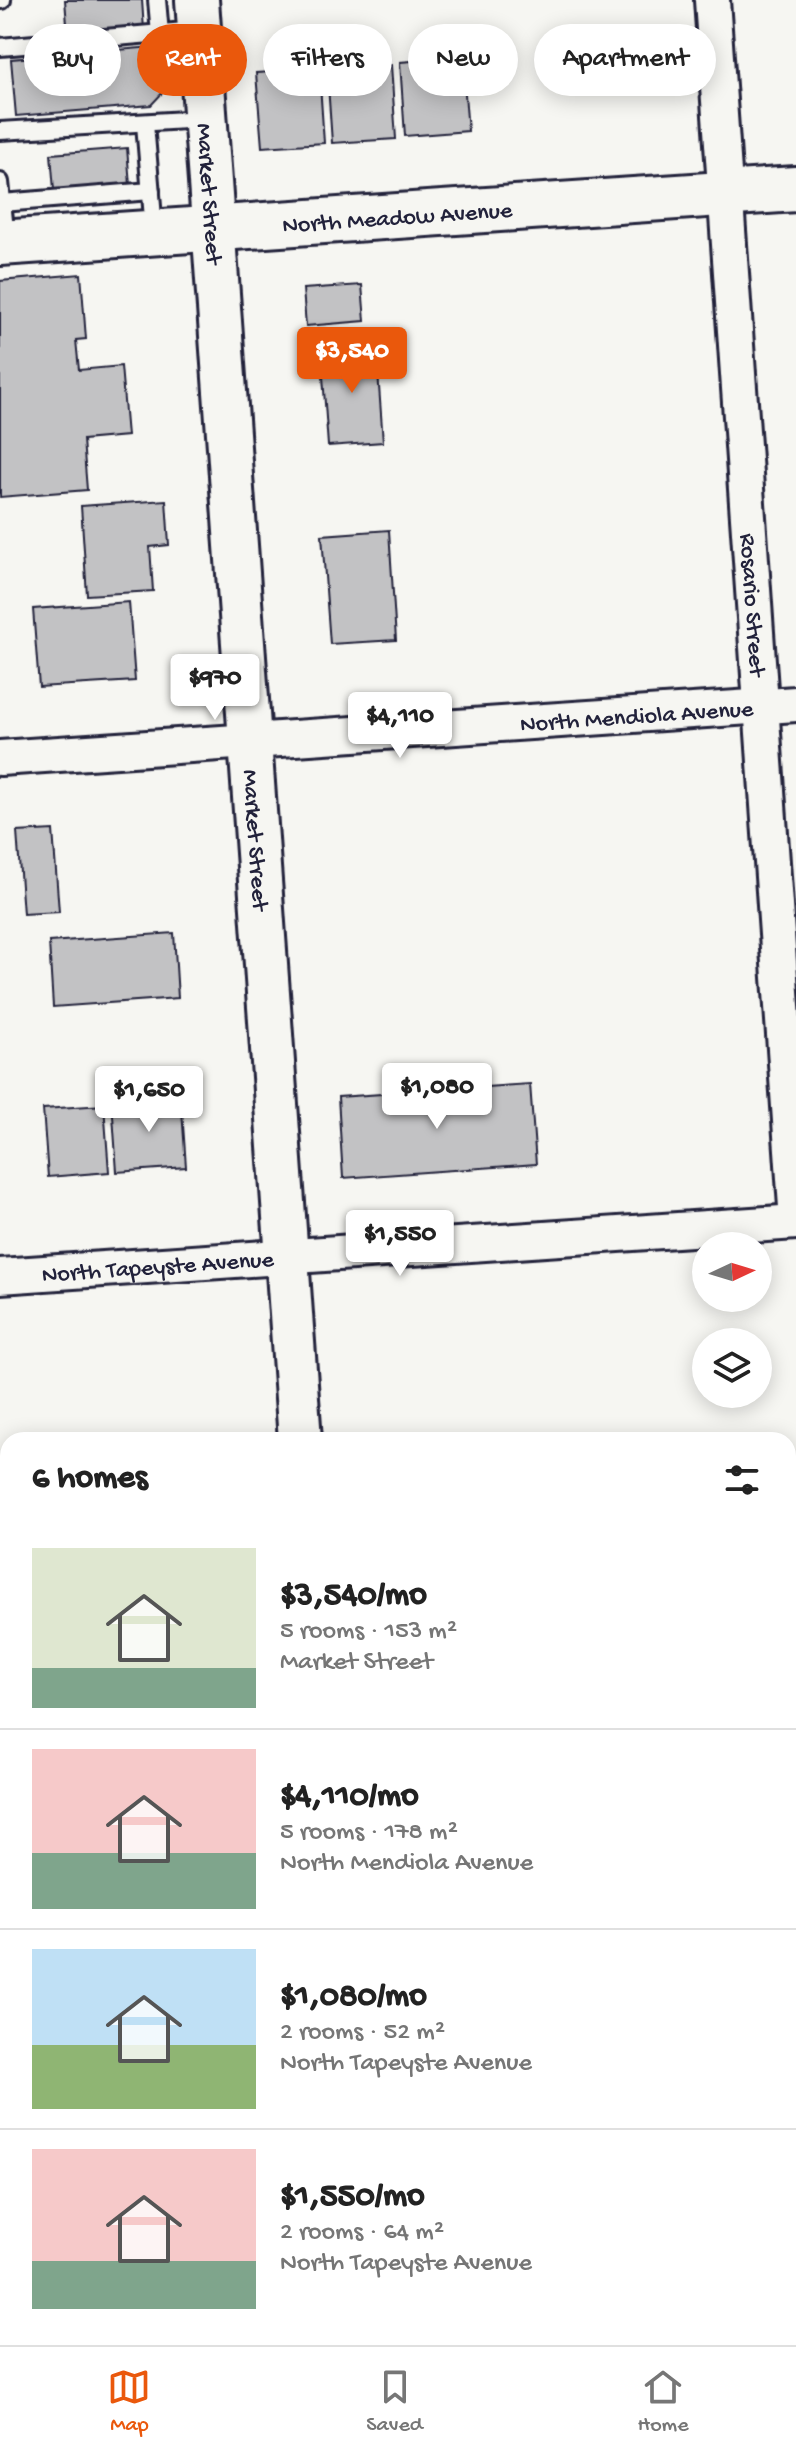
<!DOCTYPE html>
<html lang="en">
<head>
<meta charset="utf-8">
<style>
  :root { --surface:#fff; --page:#f6f6f6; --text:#222; --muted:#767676; --line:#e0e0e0; --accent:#ea580c }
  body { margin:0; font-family:"Gochi Hand",sans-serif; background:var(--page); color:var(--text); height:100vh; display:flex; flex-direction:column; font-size:30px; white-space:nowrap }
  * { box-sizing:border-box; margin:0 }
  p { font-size:26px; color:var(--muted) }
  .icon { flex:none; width:44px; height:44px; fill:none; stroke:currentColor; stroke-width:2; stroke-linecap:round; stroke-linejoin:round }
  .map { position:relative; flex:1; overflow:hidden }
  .side { position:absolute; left:0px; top:1432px; width:796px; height:914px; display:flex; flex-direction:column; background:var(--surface); border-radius:24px 24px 0 0; box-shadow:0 4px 20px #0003 }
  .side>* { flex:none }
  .hud { position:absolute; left:24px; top:24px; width:748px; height:72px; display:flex; gap:16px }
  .needle { width:52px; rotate:86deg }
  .tools { position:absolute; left:692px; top:1232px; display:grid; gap:16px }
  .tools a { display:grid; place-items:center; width:80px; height:80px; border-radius:50%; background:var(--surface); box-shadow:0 4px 20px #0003; font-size:40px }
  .price { position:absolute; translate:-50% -68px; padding:0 18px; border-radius:8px; background:#fff; color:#222; font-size:26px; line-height:52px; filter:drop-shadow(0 2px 4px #0008) }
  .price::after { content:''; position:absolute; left:50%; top:48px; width:24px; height:18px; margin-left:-12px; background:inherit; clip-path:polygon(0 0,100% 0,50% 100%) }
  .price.on { background:var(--accent); color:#fff }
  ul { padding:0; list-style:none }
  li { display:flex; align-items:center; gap:24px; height:200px; padding:0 32px }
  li+li { border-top:2px solid var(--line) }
  li span { display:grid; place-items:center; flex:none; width:224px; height:160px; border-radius:0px; color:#555 }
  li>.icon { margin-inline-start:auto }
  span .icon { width:96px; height:96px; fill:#fffc; stroke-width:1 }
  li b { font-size:34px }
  h2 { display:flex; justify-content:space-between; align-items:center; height:96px; padding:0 32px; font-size:34px }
  .chip { padding:0 28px; border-radius:36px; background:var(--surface); box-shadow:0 4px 20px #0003; font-size:28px; line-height:72px }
  .chip.on { background:var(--accent); color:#fff }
  .tab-bar { display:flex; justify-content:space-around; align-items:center; height:112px; border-top:2px solid var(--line); background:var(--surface); font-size:22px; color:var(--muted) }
  .tab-bar a { display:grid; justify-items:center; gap:4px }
  .tab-bar .on { color:var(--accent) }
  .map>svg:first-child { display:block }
</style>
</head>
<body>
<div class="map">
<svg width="796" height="2345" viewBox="0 0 796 2345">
  <rect width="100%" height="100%" fill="#f6f6f2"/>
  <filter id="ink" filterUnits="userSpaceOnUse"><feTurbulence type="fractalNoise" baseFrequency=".0125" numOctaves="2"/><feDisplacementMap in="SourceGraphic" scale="16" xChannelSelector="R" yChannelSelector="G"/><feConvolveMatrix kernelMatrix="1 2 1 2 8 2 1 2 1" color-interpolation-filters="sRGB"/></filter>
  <g filter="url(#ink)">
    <!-- building -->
    <g fill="#c2c2c4" stroke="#22223b" stroke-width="2">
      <polygon points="65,0 142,0 144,30 68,36"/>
      <polygon points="165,46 168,87 151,105 16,116 11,59"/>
      <polygon points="462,57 468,131 405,136 400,62"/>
      <polygon points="391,65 396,139 332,143 327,70"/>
      <polygon points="319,69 324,143 262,147 256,73"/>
      <polygon points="127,148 130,185 54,190 51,154"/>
      <polygon points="81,274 86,339 76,340 79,370 121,366 127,436 83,440 87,490 0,497 0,281"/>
      <polygon points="362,285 365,321 306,326 303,289"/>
      <polygon points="376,344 383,442 328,446 321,348"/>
      <polygon points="166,500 169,545 150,547 153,591 87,595 81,506"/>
      <polygon points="389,530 396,640 330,644 322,535"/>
      <polygon points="129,602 135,681 39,687 33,609"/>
      <polygon points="53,830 59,912 23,914 17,832"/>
      <polygon points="174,933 178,998 53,1007 49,942"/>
      <polygon points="530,1084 536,1164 343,1178 338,1097"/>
      <polygon points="181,1096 186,1167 117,1172 112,1101"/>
      <polygon points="104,1105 109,1172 48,1177 43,1109"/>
    </g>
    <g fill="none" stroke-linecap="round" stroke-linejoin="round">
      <!-- service casing -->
      <g stroke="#22223b" stroke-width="22">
        <g id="service">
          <polyline points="0,0 2,0"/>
          <polyline points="157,0 160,34"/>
          <polyline points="0,47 197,30"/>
          <polyline points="145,124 154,230"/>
          <polyline points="0,131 203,119"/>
          <polyline points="0,182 6,240"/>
          <polyline points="2,203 151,191"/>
        </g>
      </g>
      <!-- minor casing -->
      <g stroke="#22223b" stroke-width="40">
        <g id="minor">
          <path id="s1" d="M712,0L796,1207"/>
          <path id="s2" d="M0,758L796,704"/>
          <path id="s3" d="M0,1276L796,1222"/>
          <polyline points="788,1735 796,1735"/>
          <polyline points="0,1791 8,1790"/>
          <polyline points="788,2249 796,2249"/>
          <polyline points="0,2305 8,2304"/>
        </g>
      </g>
      <!-- tertiary casing -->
      <g stroke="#22223b" stroke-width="48">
        <g id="tertiary">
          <path id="s4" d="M197,0L300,1440"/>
          <polyline points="365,2338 365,2345"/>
        </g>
      </g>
      <!-- secondary casing -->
      <g stroke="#22223b" stroke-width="50">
        <g id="secondary">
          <path id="s5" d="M0,243L796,189"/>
        </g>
      </g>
      <!-- service -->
      <use href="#service" stroke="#f6f6f2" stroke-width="16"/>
      <!-- minor -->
      <use href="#minor" stroke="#f6f6f2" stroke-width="34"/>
      <!-- tertiary -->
      <use href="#tertiary" stroke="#f6f6f2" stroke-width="42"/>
      <!-- secondary -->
      <use href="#secondary" stroke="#f6f6f2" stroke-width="44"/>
    </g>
  </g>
  <g text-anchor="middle" stroke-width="6" stroke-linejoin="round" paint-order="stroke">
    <!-- street labels -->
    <g font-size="24" fill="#22223b" stroke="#f6f6f2">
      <text dy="8" stroke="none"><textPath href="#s4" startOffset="194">Market Street</textPath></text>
      <text dy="8" stroke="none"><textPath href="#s5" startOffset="398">North Meadow Avenue</textPath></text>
      <text dy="8" stroke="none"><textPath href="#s1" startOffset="606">Rosario Street</textPath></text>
      <text dy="8" stroke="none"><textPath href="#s2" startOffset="638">North Mendiola Avenue</textPath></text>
      <text dy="8" stroke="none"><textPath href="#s4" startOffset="842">Market Street</textPath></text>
      <text dy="8" stroke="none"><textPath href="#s3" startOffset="158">North Tapeyste Avenue</textPath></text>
    </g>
  </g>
</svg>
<div class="tools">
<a><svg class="needle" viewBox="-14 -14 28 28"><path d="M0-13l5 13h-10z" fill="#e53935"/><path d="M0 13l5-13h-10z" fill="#767676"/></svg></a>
<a><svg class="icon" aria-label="layers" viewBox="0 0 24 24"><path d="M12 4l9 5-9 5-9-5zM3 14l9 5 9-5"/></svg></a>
</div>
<b class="price on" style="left:352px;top:395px">$3,540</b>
<b class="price" style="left:215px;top:722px">$970</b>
<b class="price" style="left:400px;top:760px">$4,110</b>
<b class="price" style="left:437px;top:1131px">$1,080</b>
<b class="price" style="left:149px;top:1134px">$1,650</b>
<b class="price" style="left:400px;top:1278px">$1,550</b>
<div class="hud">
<a class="chip">Buy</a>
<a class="chip on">Rent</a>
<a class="chip">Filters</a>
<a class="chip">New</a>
<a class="chip">Apartment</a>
</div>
<section class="side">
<h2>6 homes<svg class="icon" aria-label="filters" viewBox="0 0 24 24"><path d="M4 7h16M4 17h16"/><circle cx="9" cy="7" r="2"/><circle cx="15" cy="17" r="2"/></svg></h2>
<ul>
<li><span style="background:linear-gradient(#dfe7d0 75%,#7fa58c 0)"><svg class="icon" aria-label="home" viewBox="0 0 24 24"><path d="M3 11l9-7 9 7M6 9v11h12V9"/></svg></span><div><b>$3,540/mo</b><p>5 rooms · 153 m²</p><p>Market Street</p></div></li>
<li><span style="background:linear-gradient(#f6c9c9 65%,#7fa58c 0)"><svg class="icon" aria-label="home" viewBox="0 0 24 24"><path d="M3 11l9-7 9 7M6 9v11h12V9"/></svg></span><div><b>$4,110/mo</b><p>5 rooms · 178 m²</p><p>North Mendiola Avenue</p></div></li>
<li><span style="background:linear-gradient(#bfe0f5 60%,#8fb573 0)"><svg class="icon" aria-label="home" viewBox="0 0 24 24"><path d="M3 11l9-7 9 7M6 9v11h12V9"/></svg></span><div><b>$1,080/mo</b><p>2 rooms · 52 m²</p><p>North Tapeyste Avenue</p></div></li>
<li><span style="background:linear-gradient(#f6c9c9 70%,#7fa58c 0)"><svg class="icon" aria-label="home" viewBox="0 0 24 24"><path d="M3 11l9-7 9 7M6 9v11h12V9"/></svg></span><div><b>$1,550/mo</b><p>2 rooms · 64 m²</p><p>North Tapeyste Avenue</p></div></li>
</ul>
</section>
</div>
<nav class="tab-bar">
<a class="on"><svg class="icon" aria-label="map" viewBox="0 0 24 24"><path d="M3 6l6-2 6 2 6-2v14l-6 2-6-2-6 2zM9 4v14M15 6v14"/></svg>Map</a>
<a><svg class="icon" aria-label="saved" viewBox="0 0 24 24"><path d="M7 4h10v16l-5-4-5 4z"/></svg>Saved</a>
<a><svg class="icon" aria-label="home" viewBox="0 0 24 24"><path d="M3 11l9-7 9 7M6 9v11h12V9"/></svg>Home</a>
</nav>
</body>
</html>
